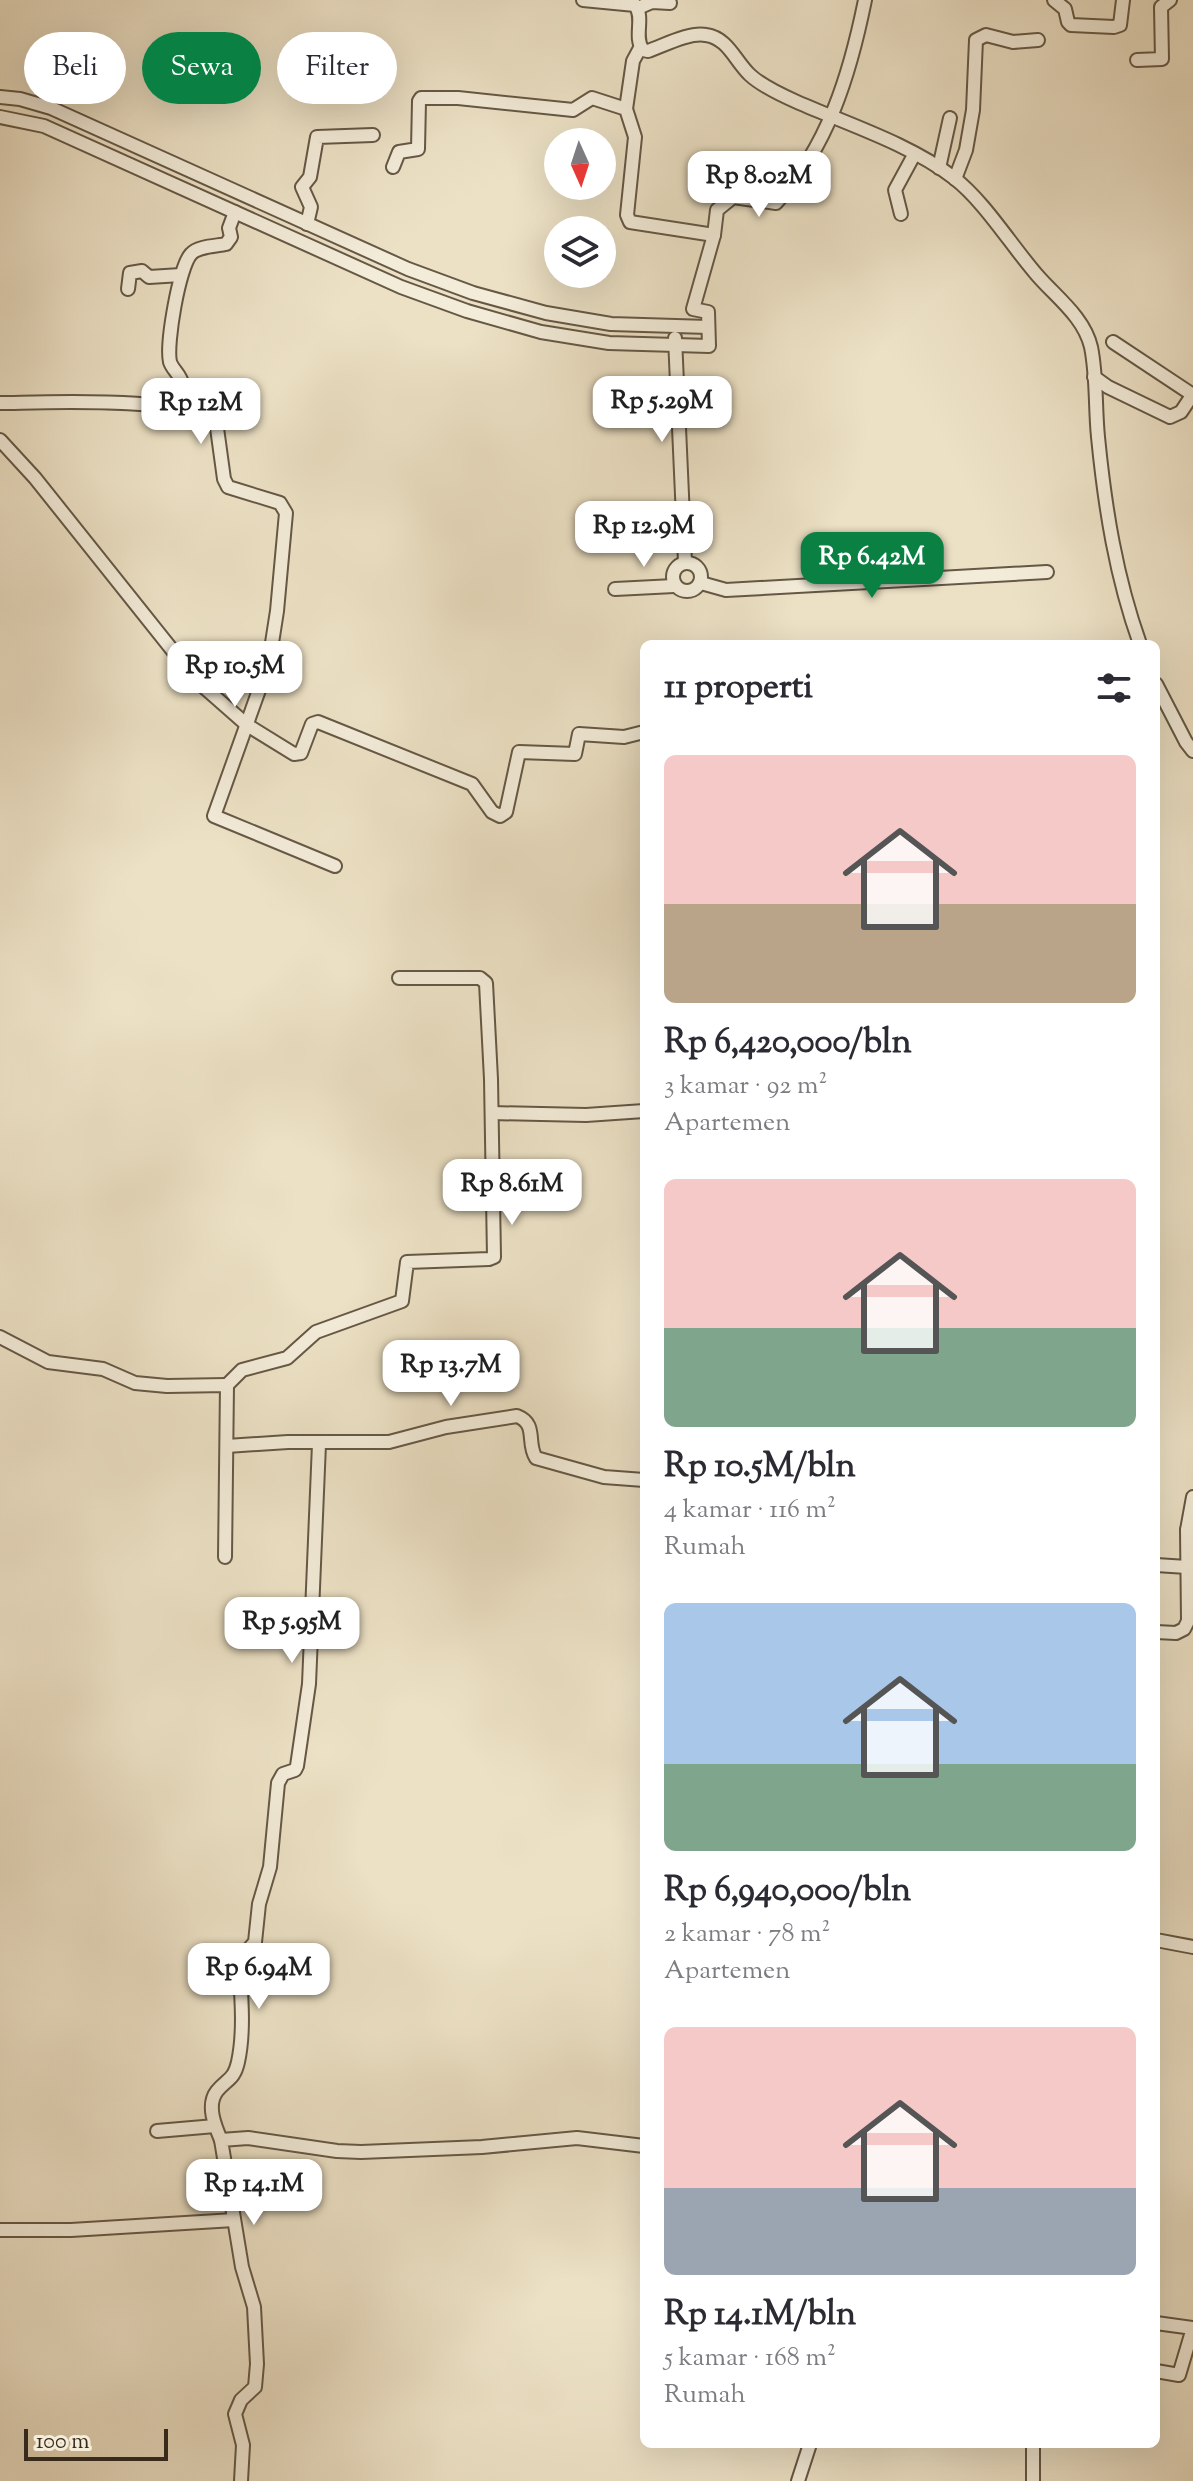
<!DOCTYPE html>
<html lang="id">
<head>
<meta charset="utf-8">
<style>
  :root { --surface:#fff; --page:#f2f2f3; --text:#2b2b33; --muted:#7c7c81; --accent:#0b8043 }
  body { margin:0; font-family:"Sorts Mill Goudy",serif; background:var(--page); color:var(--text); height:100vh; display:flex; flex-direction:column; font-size:30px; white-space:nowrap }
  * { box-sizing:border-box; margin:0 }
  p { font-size:26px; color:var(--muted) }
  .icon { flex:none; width:44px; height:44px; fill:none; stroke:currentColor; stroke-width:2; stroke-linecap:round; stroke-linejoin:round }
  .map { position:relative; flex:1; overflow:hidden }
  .panel { position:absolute; left:640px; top:640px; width:520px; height:1808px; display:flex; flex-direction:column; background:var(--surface); border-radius:12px; box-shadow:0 8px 32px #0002 }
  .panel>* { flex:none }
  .top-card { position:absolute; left:24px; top:32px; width:496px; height:72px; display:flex; gap:16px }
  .needle { width:52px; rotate:177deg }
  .tools { position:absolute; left:544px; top:128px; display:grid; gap:16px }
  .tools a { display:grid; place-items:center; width:72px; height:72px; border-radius:50%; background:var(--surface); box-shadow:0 8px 32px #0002; font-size:40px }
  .scale { position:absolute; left:24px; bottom:20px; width:144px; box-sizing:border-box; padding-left:8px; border:4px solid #382b1c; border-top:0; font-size:22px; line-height:28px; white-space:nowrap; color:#382b1c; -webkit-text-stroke:6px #f3ecd9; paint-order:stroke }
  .price { position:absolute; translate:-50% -68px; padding:0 18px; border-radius:16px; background:#fff; color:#222; font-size:26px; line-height:52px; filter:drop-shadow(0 2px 4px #0008) }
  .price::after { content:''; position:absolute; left:50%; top:48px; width:24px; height:18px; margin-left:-12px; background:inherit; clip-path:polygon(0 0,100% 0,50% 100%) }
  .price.current { background:var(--accent); color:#fff }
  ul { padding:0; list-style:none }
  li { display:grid; align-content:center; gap:16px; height:424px; padding:0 24px }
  li span { display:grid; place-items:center; height:248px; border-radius:12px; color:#555 }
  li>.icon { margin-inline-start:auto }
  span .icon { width:144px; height:144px; fill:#fffc; stroke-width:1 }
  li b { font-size:34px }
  h2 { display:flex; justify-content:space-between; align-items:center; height:96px; padding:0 24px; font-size:34px }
  .tag { padding:0 28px; border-radius:36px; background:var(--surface); box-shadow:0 8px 32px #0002; font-size:28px; line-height:72px }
  .tag.current { background:var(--accent); color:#fff }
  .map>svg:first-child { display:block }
</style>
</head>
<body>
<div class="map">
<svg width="1193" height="2481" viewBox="0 0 1193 2481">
  <rect width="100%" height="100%" fill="#ece1c5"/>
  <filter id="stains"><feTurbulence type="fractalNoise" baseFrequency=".0025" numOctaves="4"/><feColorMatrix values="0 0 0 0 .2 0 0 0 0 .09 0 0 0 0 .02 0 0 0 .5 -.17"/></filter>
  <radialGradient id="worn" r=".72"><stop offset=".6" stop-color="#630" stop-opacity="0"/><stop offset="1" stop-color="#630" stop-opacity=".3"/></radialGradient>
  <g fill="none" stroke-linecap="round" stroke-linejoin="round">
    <!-- minor casing -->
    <g stroke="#655846" stroke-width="16">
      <g id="minor">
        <path d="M583,0L635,5C645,18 633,37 643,50L648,51C665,45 689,32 706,35C728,38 735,61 750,75C762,86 781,95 797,102C847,124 910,144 954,178C984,201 1011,245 1037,275C1056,297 1084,317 1091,347C1097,376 1095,407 1098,437C1105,508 1116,577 1140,644"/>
        <polyline points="1054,0 1065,9 1068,22 1071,25 1114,27 1120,25 1123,0"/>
        <polyline points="638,8 652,2 670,3"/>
        <polyline points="1137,60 1162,59 1161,7 1170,0"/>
        <polyline points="0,97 20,99 51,108 408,269 473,293 546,313 611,324 708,327"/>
        <polyline points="626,109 633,61 640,48"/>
        <path d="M0,117L44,126L401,287L467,311L541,332L609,343L709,346L708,312L693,309L714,235L717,210L733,197L776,203C828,147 850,74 865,0"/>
        <polyline points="393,167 399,152 418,149 419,101 421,98 458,98 573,110 592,98 626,109 635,137 627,215 630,222 714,235"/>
        <polyline points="939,168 950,118"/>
        <polyline points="955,179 966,150 973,110 976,40 986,35 1013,42 1038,40"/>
        <polyline points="901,214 895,190 914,155"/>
        <polyline points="307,224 311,207 302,187 310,177 317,137 373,135"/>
        <polyline points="128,289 130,273 142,271 149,277 181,275"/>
        <polyline points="675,338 685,562"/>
        <polyline points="1113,342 1193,395"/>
        <polyline points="1094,377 1108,387 1170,417 1181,412 1193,394"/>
        <path d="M0,403C37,403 204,394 217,428L224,479L228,487L280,503L286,513L277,611L269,662L214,816L335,866"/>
        <path d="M183,408C184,398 185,387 180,378C177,372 172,368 170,362C166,344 179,267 191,254C198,246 217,246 226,244L231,237L229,228L235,212"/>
        <polyline points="0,440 35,478 197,681 247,725 294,754 301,753 312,724 318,722 472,784 492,812 500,816 506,812 519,752 575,754 579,734 624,737 644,732"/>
        <circle cx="687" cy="577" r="14"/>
        <polyline points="701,583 726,590 1047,572"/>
        <polyline points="615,589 674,586"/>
        <polyline points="1156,684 1186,742 1193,751"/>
        <polyline points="492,1113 586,1115 644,1111"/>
        <polyline points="0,1337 48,1362 103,1369 135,1383 167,1386 227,1385 225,1557"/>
        <polyline points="227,1385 242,1370 287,1358 316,1332 402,1301 407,1262 489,1259 494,1257 491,1079 486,983 480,978 399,978"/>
        <path d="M227,1446L288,1442H389L446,1427L517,1416C538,1424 526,1443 536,1458L604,1477L644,1480"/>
        <polyline points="1187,1530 1193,1497"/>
        <polyline points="1156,1565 1187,1567"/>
        <polyline points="1156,1632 1176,1633 1184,1629 1188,1621 1187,1530 1193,1530"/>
        <polyline points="1156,1940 1193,1947"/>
        <polyline points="157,2131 215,2126"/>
        <path d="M221,2140C215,2126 206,2105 217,2091C227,2079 234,2080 238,2062C245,2030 241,1992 239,1960L255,1942L259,1904L270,1867L278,1783L283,1774L295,1770L297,1766L309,1684L319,1444"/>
        <polyline points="0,2230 71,2230 234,2220"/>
        <polyline points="1156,2323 1193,2328 1179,2375 1156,2371"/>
        <polyline points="241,2481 243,2445 235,2414 241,2400 255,2387 257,2364 254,2307 242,2267 221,2140 248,2138 337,2151 361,2152 482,2147 577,2138 644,2146"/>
        <polyline points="798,2481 810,2444"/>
        <polyline points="1033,2481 1033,2444"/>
      </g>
    </g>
    <!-- minor -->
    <use href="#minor" stroke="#f3ecd9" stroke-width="12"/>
  </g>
  <rect width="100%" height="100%" filter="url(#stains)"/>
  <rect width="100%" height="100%" fill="url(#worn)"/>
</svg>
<div class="tools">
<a><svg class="needle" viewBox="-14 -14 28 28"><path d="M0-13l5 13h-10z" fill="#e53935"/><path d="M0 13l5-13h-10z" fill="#7c7c81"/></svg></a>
<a><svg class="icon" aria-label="layers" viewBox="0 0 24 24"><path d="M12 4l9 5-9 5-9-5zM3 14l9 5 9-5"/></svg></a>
</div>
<div class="scale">100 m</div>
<b class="price" style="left:759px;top:219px">Rp 8.02M</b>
<b class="price" style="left:662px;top:444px">Rp 5.29M</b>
<b class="price" style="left:201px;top:446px">Rp 12M</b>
<b class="price" style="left:644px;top:569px">Rp 12.9M</b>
<b class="price current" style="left:872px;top:600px">Rp 6.42M</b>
<b class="price" style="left:235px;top:709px">Rp 10.5M</b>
<b class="price" style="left:512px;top:1227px">Rp 8.61M</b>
<b class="price" style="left:451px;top:1408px">Rp 13.7M</b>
<b class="price" style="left:292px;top:1665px">Rp 5.95M</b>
<b class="price" style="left:259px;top:2011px">Rp 6.94M</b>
<b class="price" style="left:254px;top:2227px">Rp 14.1M</b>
<div class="top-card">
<a class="tag">Beli</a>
<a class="tag current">Sewa</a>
<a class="tag">Filter</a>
</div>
<section class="panel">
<h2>11 properti<svg class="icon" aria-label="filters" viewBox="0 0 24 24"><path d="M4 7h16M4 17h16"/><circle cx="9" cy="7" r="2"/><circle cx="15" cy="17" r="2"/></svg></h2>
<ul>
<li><span style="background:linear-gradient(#f6c9c9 60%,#b9a48a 0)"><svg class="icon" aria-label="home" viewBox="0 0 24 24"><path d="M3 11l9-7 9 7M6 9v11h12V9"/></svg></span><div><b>Rp 6,420,000/bln</b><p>3 kamar · 92 m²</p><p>Apartemen</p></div></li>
<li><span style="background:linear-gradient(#f6c9c9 60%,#7fa58c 0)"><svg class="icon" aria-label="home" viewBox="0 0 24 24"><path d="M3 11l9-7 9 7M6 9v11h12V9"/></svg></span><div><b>Rp 10.5M/bln</b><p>4 kamar · 116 m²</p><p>Rumah</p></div></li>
<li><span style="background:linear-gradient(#a9c7e8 65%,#7fa58c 0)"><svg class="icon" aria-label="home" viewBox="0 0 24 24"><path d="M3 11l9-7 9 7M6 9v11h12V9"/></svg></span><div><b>Rp 6,940,000/bln</b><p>2 kamar · 78 m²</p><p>Apartemen</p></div></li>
<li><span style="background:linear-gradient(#f6c9c9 65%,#9aa5b1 0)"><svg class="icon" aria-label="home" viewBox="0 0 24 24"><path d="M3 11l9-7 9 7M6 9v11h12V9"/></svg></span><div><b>Rp 14.1M/bln</b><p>5 kamar · 168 m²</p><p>Rumah</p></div></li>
</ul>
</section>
</div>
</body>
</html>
